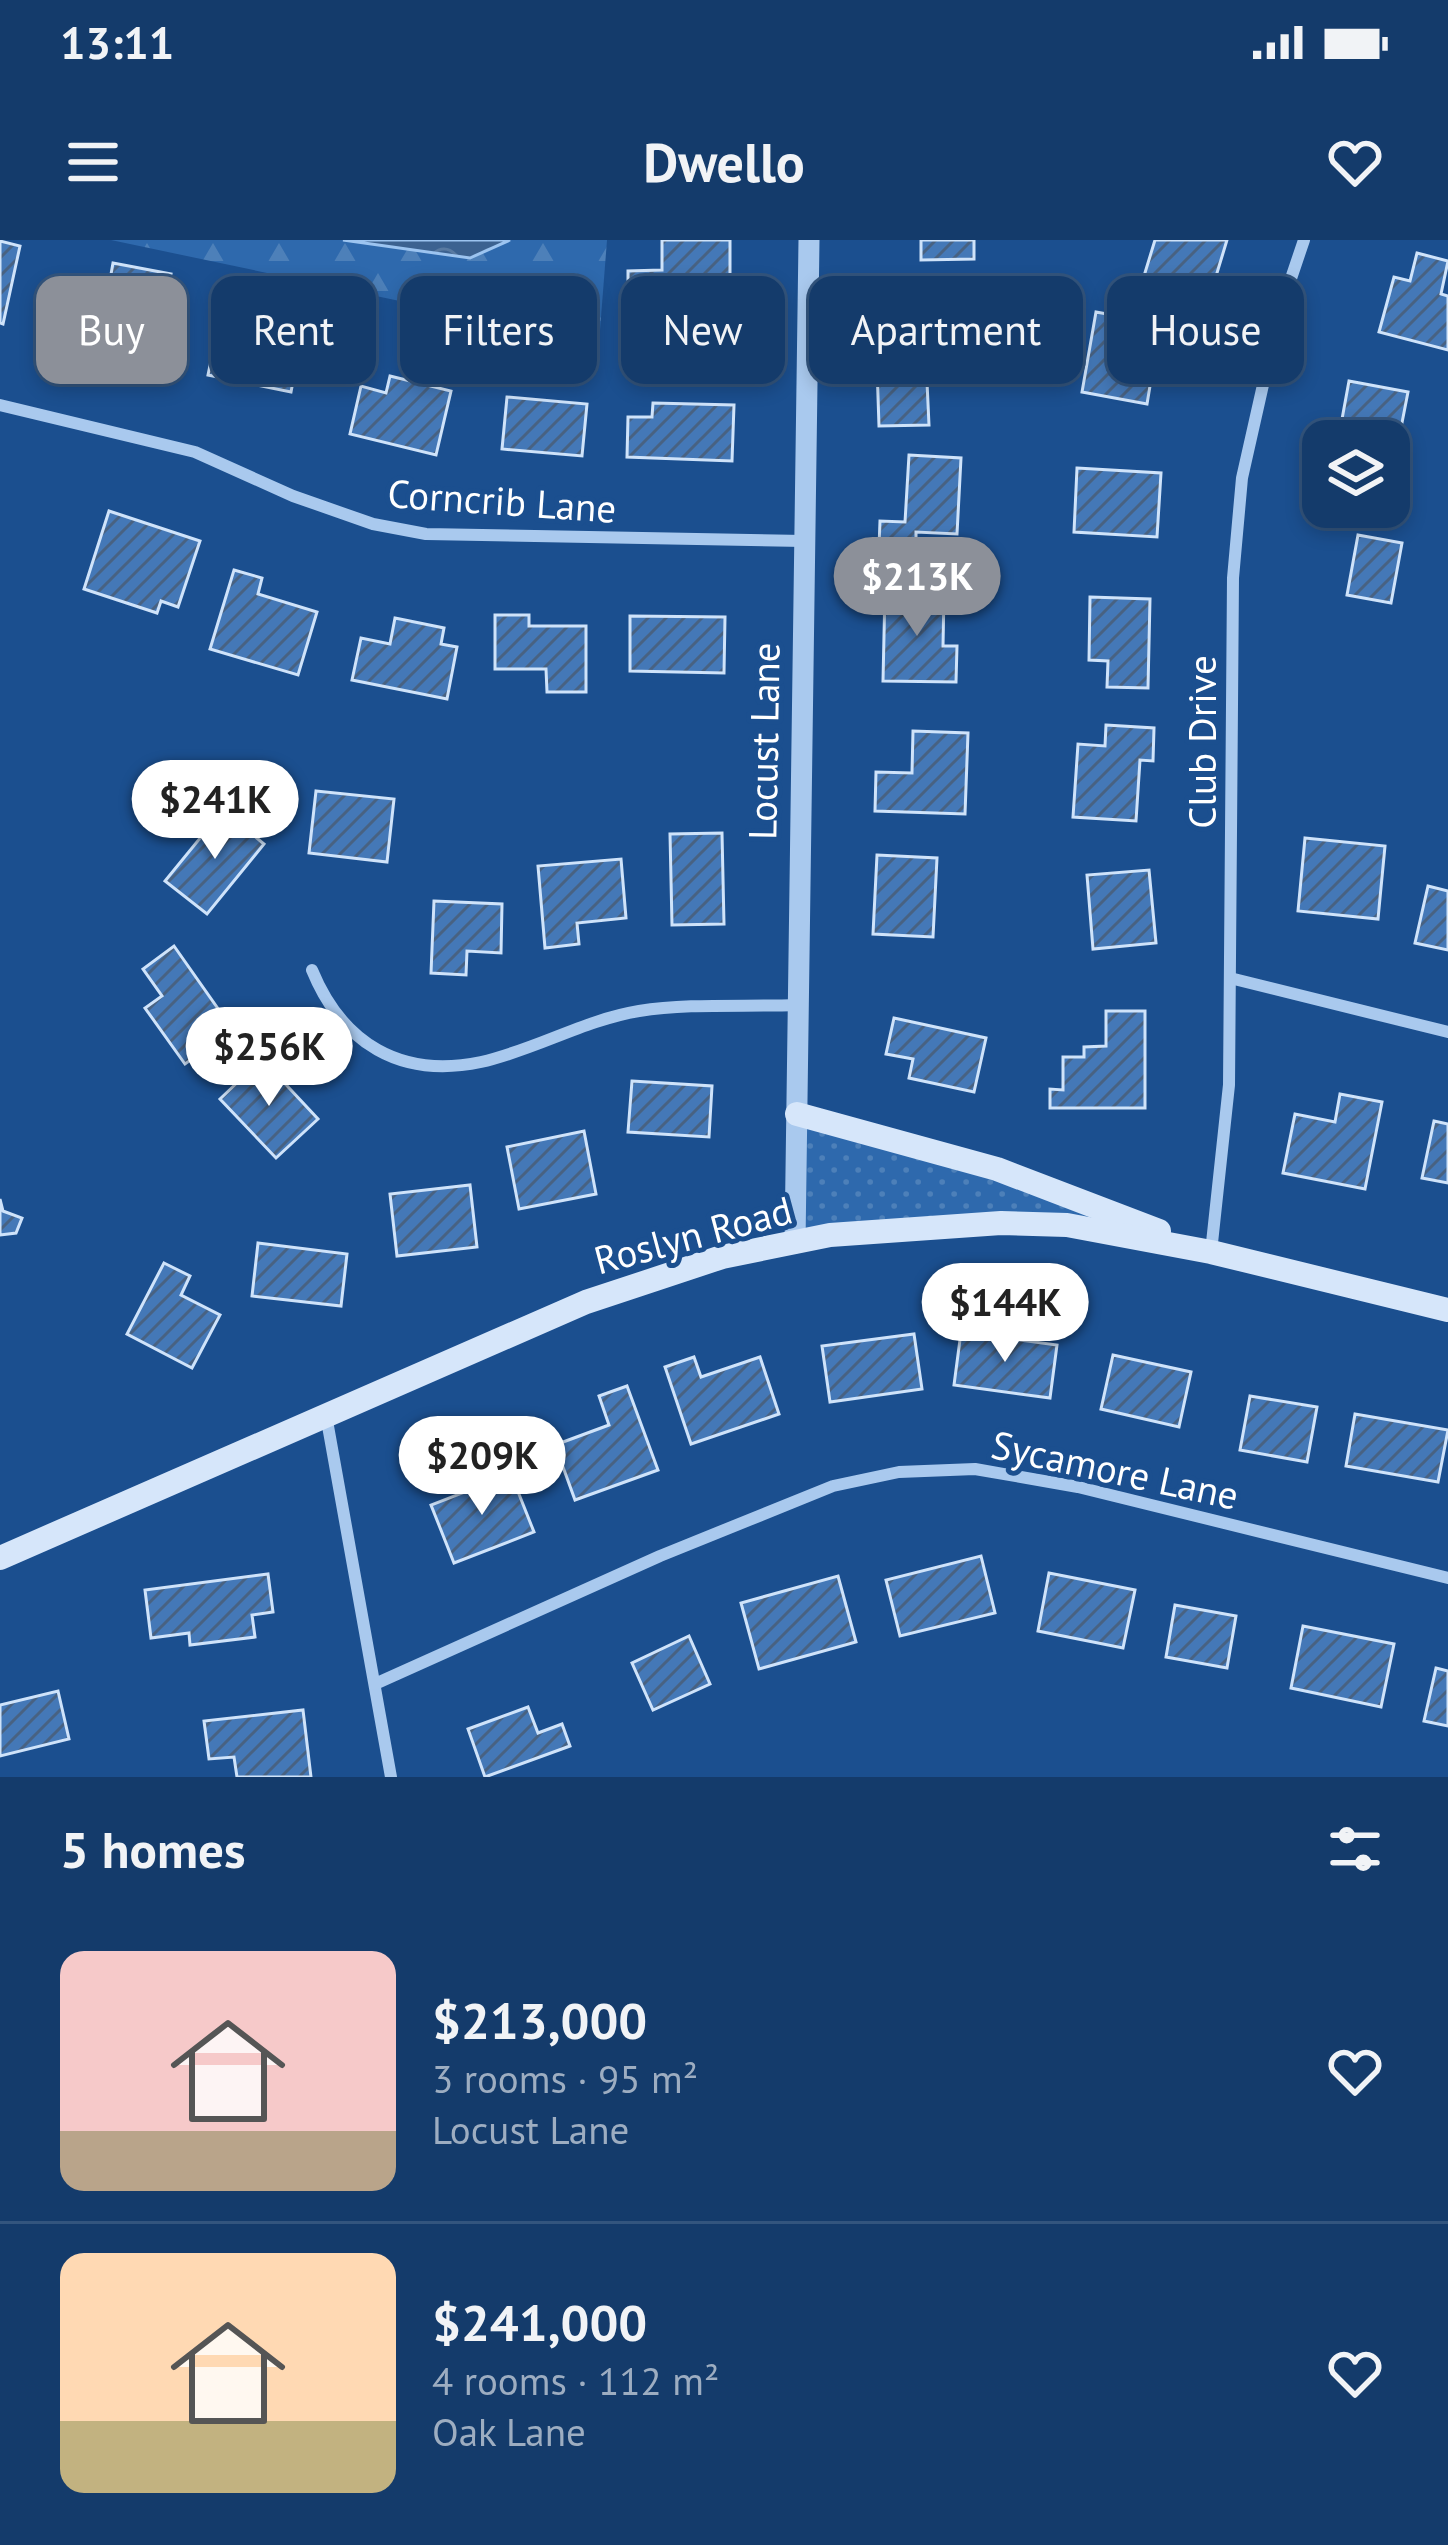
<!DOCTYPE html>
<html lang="en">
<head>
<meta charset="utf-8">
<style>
  :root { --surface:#143b6b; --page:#214673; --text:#f1f3f6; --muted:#9dadc1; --line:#33557e; --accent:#8c9099 }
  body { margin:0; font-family:"PT Sans",sans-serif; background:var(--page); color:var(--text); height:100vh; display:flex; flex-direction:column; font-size:45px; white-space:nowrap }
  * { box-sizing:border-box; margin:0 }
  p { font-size:39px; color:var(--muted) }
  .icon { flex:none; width:66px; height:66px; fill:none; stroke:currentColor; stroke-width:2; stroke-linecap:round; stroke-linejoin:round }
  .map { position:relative; height:1537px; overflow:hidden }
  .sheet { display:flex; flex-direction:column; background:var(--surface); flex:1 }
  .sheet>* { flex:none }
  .hud { position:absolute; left:36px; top:36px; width:1377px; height:108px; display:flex; gap:24px }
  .tools { position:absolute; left:1302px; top:180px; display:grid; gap:24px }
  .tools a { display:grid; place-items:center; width:108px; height:108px; border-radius:24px; background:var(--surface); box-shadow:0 6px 18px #0003,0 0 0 3px var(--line); font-size:60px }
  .price { position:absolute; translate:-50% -102px; padding:0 27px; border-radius:42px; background:#fff; color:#222; font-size:39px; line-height:78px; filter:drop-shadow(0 3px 6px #0008) }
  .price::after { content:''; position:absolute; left:50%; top:72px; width:36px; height:27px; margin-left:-18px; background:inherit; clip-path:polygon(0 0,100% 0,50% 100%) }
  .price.on { background:var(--accent); color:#fff }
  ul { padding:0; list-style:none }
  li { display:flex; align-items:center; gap:36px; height:300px; padding:0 60px }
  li+li { border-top:3px solid var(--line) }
  li span { display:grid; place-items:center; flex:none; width:336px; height:240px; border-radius:24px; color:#555 }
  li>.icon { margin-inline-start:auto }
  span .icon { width:144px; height:144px; fill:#fffc; stroke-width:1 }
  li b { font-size:51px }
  h2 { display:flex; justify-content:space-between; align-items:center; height:144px; padding:0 60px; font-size:51px }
  .pill { padding:0 42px; border-radius:24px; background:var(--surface); box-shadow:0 6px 18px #0003,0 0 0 3px var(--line); font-size:42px; line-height:108px }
  .pill.on { background:var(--accent); color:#fff }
  .status { display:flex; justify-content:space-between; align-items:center; height:84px; padding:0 60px; background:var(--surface); direction:ltr }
  .status svg { height:33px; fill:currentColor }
  header { display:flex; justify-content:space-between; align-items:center; height:156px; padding:0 60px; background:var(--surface); font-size:54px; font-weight:600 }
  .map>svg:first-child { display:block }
</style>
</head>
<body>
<div class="status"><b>13:11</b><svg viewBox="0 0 49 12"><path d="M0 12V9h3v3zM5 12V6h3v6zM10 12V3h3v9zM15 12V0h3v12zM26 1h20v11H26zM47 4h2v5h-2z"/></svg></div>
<header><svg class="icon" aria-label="menu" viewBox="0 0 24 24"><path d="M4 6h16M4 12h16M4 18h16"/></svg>Dwello<svg class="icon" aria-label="heart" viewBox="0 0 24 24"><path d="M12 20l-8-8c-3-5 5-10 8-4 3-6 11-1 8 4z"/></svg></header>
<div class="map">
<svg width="1448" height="1537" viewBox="0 0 1448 1537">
  <defs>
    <pattern id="grass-dots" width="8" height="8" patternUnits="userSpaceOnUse" patternTransform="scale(3)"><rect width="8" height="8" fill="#2e69ad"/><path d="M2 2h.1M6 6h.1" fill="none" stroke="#4d80b9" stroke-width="1.8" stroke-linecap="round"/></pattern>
    <pattern id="forest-firs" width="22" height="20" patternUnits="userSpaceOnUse" patternTransform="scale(3)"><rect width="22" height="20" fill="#2e69ad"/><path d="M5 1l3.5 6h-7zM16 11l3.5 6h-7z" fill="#4d80b9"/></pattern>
    <pattern id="water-waves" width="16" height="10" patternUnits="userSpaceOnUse" patternTransform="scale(3)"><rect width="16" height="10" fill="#3c6290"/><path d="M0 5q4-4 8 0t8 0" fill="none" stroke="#597aa1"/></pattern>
    <pattern id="building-hatch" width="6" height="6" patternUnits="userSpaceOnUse" patternTransform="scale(3)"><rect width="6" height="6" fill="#4478b7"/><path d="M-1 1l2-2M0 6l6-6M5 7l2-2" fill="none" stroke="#486282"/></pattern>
  </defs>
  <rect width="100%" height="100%" fill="#1b4f8f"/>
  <!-- grass -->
  <polygon fill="url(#grass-dots)" points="797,874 1211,1012 1067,985 795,1003"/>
  <!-- forest -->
  <polygon fill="url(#forest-firs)" points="111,0 607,0 599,103"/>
  <!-- water -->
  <polygon fill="url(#water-waves)" stroke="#9cc4f0" stroke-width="3" points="343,0 510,0 470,18"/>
  <!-- building -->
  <g fill="url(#building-hatch)" stroke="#cfe3fa" stroke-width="3">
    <polygon points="662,0 730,0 730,41 671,41 671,65 628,65 628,31 662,30"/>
    <polygon points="921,0 974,0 974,19 921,20"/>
    <polygon points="1155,0 1227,0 1210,56 1144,36"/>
    <polygon points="0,1 20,6 3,84 0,83"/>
    <polygon points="1417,13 1448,21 1441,54 1448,56 1448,110 1379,92 1394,37 1410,41"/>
    <polygon points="113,23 171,34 159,97 141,93 137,114 98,107"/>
    <polygon points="221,72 303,89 291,152 208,135"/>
    <polygon points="1096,72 1191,89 1183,133 1153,128 1147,164 1082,152"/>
    <polygon points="948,95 949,142 927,142 929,185 879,186 876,97"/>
    <polygon points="390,136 451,151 436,215 350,194 361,146 386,153"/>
    <polygon points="1349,141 1408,152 1391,239 1389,201 1338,201"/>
    <polygon points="507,157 587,164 582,216 502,209"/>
    <polygon points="653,163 734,165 732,221 627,217 628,177 652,177"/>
    <polygon points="909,215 961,218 957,294 916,292 916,308 879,307 880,281 905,282"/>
    <polygon points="1077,228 1161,233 1157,297 1074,292"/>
    <polygon points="109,271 200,301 178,367 161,361 157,373 84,349"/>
    <polygon points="1358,295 1402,303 1391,363 1347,355"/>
    <polygon points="234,330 262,338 258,354 317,372 298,435 210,409"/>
    <polygon points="885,351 944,353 943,406 957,406 956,442 883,441"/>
    <polygon points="1090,357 1150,359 1148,448 1107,447 1108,421 1089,420"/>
    <polygon points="495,375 529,375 529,386 586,386 586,452 547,452 546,429 495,429"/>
    <polygon points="630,376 725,377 724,433 630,431"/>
    <polygon points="395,378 444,388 441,404 457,407 447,459 352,440 361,398 390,404"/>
    <polygon points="1106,485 1154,488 1153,521 1140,520 1136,581 1073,577 1078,504 1105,506"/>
    <polygon points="913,491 968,493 965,574 875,571 876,532 912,533"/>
    <polygon points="316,551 394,559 387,622 309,613"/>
    <polygon points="223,570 264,604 207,674 165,641"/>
    <polygon points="722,593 724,684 672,685 670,594"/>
    <polygon points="1305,598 1385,606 1378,679 1298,671"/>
    <polygon points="877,615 937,618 933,697 873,694"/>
    <polygon points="621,619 626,678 577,683 579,704 545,708 538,626"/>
    <polygon points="1149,630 1156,703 1093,709 1087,635"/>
    <polygon points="1428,646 1448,651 1448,710 1415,703"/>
    <polygon points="434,661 502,664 501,713 467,711 466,735 431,733"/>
    <polygon points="174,706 233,790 185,824 145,768 162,756 143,729"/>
    <polygon points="1106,771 1145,771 1145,868 1050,868 1050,849 1063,850 1063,817 1084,817 1084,807 1106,806"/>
    <polygon points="894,778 986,798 974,852 909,838 913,819 886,814"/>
    <polygon points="262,819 318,879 276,918 220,859"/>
    <polygon points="632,841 712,846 709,897 628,892"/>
    <polygon points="1340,854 1382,862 1365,949 1283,933 1295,874 1335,882"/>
    <polygon points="1434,881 1448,884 1448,943 1422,938"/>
    <polygon points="584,891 596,954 519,969 507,907"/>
    <polygon points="470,945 477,1007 397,1016 390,954"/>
    <polygon points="0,959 3,971 22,978 16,993 0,995"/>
    <polygon points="258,1003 347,1014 341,1066 252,1056"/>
    <polygon points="164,1023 190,1036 181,1055 220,1075 192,1128 127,1094"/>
    <polygon points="961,1092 1057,1105 1050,1158 954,1145"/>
    <polygon points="914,1094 922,1149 830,1162 822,1106"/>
    <polygon points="1113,1115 1191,1132 1179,1187 1101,1169"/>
    <polygon points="694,1117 701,1137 760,1117 779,1174 691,1204 665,1127"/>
    <polygon points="627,1146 658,1230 575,1260 555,1205 609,1185 599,1156"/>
    <polygon points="1250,1156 1317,1167 1307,1222 1240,1210"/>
    <polygon points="1355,1174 1448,1190 1438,1242 1346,1226"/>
    <polygon points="511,1234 534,1292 454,1323 431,1265"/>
    <polygon points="981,1316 995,1373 900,1396 886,1340"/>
    <polygon points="1049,1333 1135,1350 1123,1408 1038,1391"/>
    <polygon points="268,1334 273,1372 252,1375 255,1397 190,1405 189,1393 151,1398 145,1350"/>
    <polygon points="838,1336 856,1402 759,1429 741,1363"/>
    <polygon points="1175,1365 1236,1376 1227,1428 1166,1417"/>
    <polygon points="1303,1386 1394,1404 1381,1467 1291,1448"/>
    <polygon points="689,1396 710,1444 653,1470 632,1423"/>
    <polygon points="1436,1428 1448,1431 1448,1486 1424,1481"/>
    <polygon points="58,1451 69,1499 0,1516 0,1465"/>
    <polygon points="528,1467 538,1493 562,1484 570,1506 485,1537 468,1489"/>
    <polygon points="303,1470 311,1537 237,1537 234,1517 209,1519 204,1481"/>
  </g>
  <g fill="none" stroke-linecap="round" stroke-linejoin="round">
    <!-- minor -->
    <g stroke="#a9c9ee" stroke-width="12">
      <polyline points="0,165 195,212 293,256 373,284 426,294 804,301"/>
      <path d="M312,730C342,803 400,839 481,822C535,810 584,780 639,771C690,763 745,767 797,765"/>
      <polyline points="1230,738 1448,792"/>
      <polyline points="1211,1012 1229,845 1233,338 1242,238 1279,74 1304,0"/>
      <polyline points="326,1175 391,1537"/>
      <polyline points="375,1444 660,1316 833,1246 899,1232 975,1229 1078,1247 1448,1338"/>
    </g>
    <!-- tertiary -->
    <polyline stroke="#a9c9ee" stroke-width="21" points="795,1003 809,0"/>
    <!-- secondary -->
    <g stroke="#d6e6fa" stroke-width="24">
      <polyline points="797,874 997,929 1159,991"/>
      <polyline points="0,1318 586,1062 722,1017 830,995 1001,983 1067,985 1211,1012 1448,1070"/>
    </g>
  </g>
  <g text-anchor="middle" stroke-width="10" stroke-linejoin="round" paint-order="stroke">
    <!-- street labels -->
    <g font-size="39" fill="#fff" stroke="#1b4f8f">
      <text transform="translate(502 261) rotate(4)" y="14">Corncrib Lane</text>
      <text transform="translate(764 501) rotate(-89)" y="14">Locust Lane</text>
      <text transform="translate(1202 502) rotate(-90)" y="14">Club Drive</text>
      <text transform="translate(693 995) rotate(-15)" y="14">Roslyn Road</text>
      <text transform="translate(1115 1230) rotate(12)" y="14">Sycamore Lane</text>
    </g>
  </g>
</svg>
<div class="tools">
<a><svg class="icon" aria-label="layers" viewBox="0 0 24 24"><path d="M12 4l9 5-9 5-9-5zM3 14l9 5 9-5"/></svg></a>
</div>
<b class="price on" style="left:917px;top:399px">$213K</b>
<b class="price" style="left:215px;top:622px">$241K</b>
<b class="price" style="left:269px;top:869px">$256K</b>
<b class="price" style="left:1005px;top:1125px">$144K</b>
<b class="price" style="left:482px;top:1278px">$209K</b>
<div class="hud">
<a class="pill on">Buy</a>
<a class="pill">Rent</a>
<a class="pill">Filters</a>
<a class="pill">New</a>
<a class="pill">Apartment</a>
<a class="pill">House</a>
</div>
</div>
<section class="sheet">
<h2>5 homes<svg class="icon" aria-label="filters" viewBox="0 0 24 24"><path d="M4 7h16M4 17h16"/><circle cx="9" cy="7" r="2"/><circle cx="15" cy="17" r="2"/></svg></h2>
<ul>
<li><span style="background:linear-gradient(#f6c9c9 75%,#b9a48a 0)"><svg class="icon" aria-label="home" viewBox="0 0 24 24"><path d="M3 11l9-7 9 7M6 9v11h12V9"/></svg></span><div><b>$213,000</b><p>3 rooms · 95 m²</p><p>Locust Lane</p></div><svg class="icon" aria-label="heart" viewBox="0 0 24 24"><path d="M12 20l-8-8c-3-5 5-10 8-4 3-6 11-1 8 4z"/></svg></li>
<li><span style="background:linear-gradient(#ffd9b3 70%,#c2b280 0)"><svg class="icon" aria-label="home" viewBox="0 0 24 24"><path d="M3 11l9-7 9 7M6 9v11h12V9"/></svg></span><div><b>$241,000</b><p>4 rooms · 112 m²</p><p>Oak Lane</p></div><svg class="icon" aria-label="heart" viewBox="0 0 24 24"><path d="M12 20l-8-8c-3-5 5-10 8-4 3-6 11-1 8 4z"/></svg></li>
</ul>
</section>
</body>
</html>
